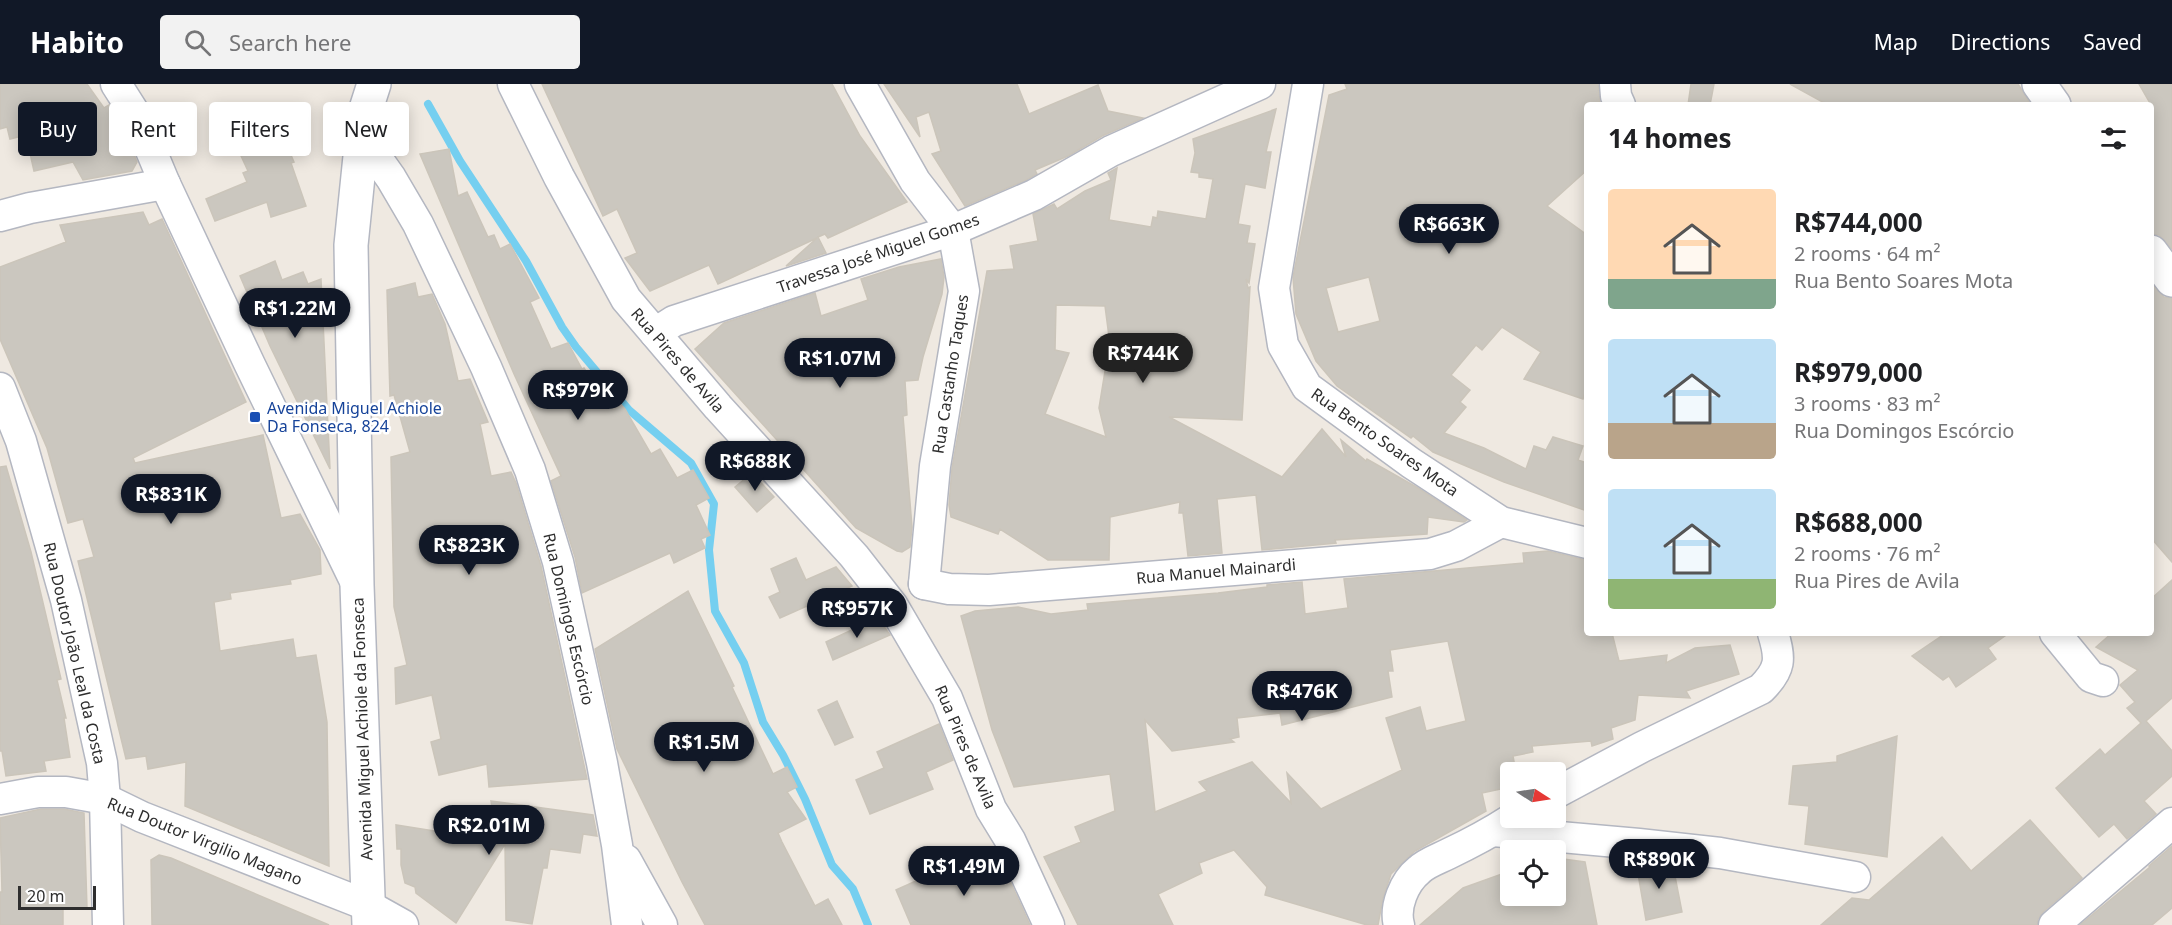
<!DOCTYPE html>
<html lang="en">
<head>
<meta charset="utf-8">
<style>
  :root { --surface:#fff; --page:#f2f2f2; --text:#202124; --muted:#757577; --accent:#111827 }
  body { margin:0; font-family:"Noto Sans",sans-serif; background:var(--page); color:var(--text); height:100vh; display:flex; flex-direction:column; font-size:22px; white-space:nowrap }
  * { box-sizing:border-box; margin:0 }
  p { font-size:20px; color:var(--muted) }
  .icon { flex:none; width:33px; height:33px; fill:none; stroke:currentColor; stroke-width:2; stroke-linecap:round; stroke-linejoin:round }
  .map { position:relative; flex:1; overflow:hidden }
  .panel { position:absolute; left:1584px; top:18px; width:570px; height:534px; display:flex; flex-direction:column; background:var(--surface); border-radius:6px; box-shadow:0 3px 15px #0003 }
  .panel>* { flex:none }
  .top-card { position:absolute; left:18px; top:18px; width:570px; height:54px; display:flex; gap:12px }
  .needle { width:39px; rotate:102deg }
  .buttons { position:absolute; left:1500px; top:678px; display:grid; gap:12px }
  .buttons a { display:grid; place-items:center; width:66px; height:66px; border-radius:6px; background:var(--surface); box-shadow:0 3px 15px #0003; font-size:30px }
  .scale { position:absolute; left:18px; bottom:15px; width:78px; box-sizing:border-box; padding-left:6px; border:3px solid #2e2e2e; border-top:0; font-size:16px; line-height:21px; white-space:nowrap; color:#2e2e2e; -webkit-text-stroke:4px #fff; paint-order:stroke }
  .price { position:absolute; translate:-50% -51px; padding:0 14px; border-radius:21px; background:var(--accent); color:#fff; font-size:20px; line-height:39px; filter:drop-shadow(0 2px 3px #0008) }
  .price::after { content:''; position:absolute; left:50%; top:36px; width:18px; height:14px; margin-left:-9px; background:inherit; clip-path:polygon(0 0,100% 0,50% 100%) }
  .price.active { background:#222; color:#fff }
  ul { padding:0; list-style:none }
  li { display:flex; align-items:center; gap:18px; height:150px; padding:0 24px }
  li span { display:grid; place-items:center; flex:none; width:168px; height:120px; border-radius:6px; color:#555 }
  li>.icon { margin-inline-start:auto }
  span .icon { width:72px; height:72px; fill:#fffc; stroke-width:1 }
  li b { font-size:26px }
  h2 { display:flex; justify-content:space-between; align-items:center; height:72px; padding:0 24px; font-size:26px }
  .pill { padding:0 21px; border-radius:6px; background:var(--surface); box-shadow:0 3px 15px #0003; font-size:21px; line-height:54px }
  .pill.active { background:var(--accent); color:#fff }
  header { display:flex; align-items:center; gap:36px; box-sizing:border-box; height:84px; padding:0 30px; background:var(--accent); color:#fff }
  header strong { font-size:28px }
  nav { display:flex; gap:33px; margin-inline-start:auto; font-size:21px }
  .search { width:420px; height:54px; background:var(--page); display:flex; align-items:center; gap:15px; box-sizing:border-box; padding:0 21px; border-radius:6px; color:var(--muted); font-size:22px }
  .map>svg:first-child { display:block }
</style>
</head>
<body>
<header>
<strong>Habito</strong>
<div class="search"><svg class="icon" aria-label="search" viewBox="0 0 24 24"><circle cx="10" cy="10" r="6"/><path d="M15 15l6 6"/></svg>Search here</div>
<nav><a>Map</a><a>Directions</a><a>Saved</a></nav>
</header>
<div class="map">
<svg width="2172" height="841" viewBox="0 0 2172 841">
  <rect width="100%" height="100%" fill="#efe9e1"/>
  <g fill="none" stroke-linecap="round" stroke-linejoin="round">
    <!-- stream -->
    <polyline stroke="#75cff0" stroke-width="8" points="428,20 460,77 526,177 562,243 576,263 629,326 691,379 714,420 709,466 715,527 744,579 763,638 783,671 805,715 832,781 853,805 868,841"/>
  </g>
  <!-- building -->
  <g fill="#cbc7bf" stroke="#cbc5ba" stroke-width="1.5" fill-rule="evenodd">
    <polygon points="0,0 87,0 104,24 109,21 125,48 137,78 132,87 83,96 73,78 34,87 26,51 10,55 7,43 0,45"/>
    <polygon points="542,0 832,0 860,52 907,118 828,154 825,150 818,153 826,169 786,182 817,154 718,200 709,181 650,207 625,174 637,169 617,125 603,132"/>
    <polygon points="884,0 1017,0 1029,30 1098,1 1108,27 1143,34 1102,52 1068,72 1035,86 1037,90 1026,96 965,122 932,70 941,67 929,28 916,33 920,53"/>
    <path d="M1345,0H1598L1600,18L1587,21V86L1547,122L1587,151V303L1583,315L1524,295L1541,268L1502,243L1482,266L1476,261L1451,291L1470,306L1460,318L1466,323L1444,349L1484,364L1526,385L1534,362L1546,366L1553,353L1583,362L1578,376L1587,379V427L1504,398L1433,368L1413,352L1411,354L1337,302L1316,277L1296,230L1293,193L1329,11L1347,5ZM1369,193L1380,237L1338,248L1326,204Z"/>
    <polygon points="1691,0 1714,0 1710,21 1688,21"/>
    <polygon points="1790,0 2018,0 2031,21 1828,21"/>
    <polygon points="2139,0 2172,0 2172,165 2159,151 2151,150 2151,21"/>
    <path d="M1276,25L1266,68H1271L1265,104L1245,100L1238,140L1250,142L1247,159L1255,160L1249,199L1246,195L1248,204L1250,203L1242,336L1169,333L1282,393L1322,345L1346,373L1341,356L1366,377L1367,375L1418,404L1467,436L1464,438L1428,433L1427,450L1335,456L1336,459L1262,466L1256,411L1217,415L1222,469L1188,472L1183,429H1179L1180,418L1110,433L1109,476H1048L1000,445L998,450L951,433L949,421L952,384L987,187L1014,185L1010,162L1038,157L1033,130L1054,120L1057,125L1085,107L1111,96L1108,89L1117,84L1109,136L1151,143L1153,133L1157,134L1158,127L1206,135L1213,95L1199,93V89L1191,88L1195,69L1193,55ZM1056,221L1105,222L1112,276L1107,275L1099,324L1106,353L1045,330L1069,269L1055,266Z"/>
    <polygon points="251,30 260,49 271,44 274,52 281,48 294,78 291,79 306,122 271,133 267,118 215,137 206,115 247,98 243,89 248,87 230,48 236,45 233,38"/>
    <polygon points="449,65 458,112 467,108 488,153 494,151 500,165 510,160 539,214 530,218 551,265 568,259 582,285 584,284 591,295 596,292 625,325 651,370 660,365 677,394 693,386 709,414 696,421 710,451 701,455 705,464 674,479 670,469 582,509 575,473 551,397 561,392 514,290 420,70"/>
    <polygon points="143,128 149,141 162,135 246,318 133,374 135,379 263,351 281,434 300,430 320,466 321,490 290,496 291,500 230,509 231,515 214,518 220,567 293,555 296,574 316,571 327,638 329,782 185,722 186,678 148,685 146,672 126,675 78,477 94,473 83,435 68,439 47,364 0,255 0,183 66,158 60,141"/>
    <polygon points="941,175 944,193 942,210 923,273 918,296 905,297 907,331 903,332 912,443 910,463 902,468 897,467 856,444 695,265 724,239 815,209 821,232 868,216 861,195 899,183"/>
    <polygon points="275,177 282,196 303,188 308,200 321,195 330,385 270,262 240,192"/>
    <polygon points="415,199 418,213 432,210 445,240 458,297 470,295 488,338 480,340 491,392 511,388 516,399 541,482 587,695 489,703 487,680 439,691 431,658 441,655 432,611 396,620 395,584 407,581 394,523 391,373 410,368 394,311 390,312 387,206"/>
    <polygon points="2151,199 2164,213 2172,214 2172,478 2151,454"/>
    <polygon points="6,382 31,468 61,595 57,596 66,634 64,634 70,673 44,677 46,687 6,692 2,667 0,667 0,383"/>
    <polygon points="752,389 774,413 757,428 735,403"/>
    <path d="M1548,467L1586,476L1587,549H1612L1619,577L1667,571L1666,579L1695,564L1730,561L1739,590L1686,607L1690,614L1638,611L1635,636L1611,644L1613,655L1592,662L1591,657L1532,662L1533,668L1513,672L1515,683L1510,684V697L1500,700L1501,705L1482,709L1486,727L1415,767L1391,790L1383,814L1378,841H1367L1265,811L1267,803L1234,766L1199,779L1202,789L1158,810L1173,841H1078L1044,773L1081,758L1075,743L1115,727L1110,690L1014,703L992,646L961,532L975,527L1018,523L1051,530L1088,526L1087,520L1218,509L1267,503V501L1302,498L1305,530L1348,524L1344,495L1524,479L1523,469ZM1448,557L1466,637L1426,647L1420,623L1386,634L1402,686L1321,725L1287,689L1291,719L1252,678L1199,698L1207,707L1155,728L1145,636L1172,667L1234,658L1230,655L1239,653L1237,634L1280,629L1282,641L1392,613L1388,587H1393L1390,566Z"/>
    <polygon points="796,474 806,496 836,483 852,502 780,534 769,513 780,508 771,485"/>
    <polygon points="2172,496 2172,614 2146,637 2172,667 2172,692 2144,717 2156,730 2127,755 2114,740 2099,753 2056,704 2100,665 2105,671 2141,639 2127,624 2135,618 2120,601 2138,586 2096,563 2112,549 2151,549 2151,515"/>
    <polygon points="688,507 734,602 732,603 773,690 787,683 797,703 787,708 806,735 778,749 782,758 815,822 828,815 842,841 705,841 682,798 617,665 595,565"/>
    <polygon points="878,534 890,551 833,576 826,558"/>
    <polygon points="1946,549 2009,549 1988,564 1996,575 1956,603 1949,592 1943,596 1912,572"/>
    <polygon points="837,617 853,653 835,661 818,626"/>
    <polygon points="939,640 953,676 926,688 933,705 870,730 856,696 884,684 877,668"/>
    <polygon points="1897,652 1887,773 1805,760 1809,722 1789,720 1793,682 1837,678 1837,672"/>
    <polygon points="491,717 593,731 597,752 583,750 580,769 550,765 547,784 543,784 532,840 506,836 505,760 456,839 416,809 415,803 405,799 401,781 401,765 397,765 396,741 447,749 449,733 494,738"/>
    <polygon points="41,725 64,725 84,729 87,824 63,824 63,841 0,841 0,808 2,808 0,734"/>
    <polygon points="2030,736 2082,794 2043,828 2038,835 2037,841 1821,841 1852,814 1869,816 1942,753 1971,787"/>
    <polygon points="2172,762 2172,824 2152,841 2080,841 2150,783 2149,782"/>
    <polygon points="987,768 995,788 1004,784 1030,841 911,841 896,806 974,771 975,774"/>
    <polygon points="159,771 171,774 329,841 152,841 151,776"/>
    <polygon points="1556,774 1585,778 1597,841 1420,841 1463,804 1510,787 1510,812 1556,812"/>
    <polygon points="1636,778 1673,782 1682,828 1646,836"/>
  </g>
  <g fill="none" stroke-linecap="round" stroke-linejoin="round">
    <!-- minor casing -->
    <g stroke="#b4b7c1" stroke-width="33">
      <g id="minor">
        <polyline points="116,0 137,33 165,100 250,281 357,501"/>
        <polyline points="513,0 559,93 626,215 718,323 854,472 893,522 947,614 991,725 1010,756 1049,841"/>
        <polyline points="860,0 915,97 953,146 964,207 935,382 924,500"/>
        <polyline points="1308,0 1274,204 1283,261 1307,303 1411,379 1501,438 1587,459"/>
        <polyline points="1615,0 1616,12 1620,21"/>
        <polyline points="362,53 391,94 418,140 486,283 530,386 558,478 602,679 617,761 627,841"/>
        <polyline points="0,132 30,124 165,100"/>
        <polyline points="655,249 674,237 953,146 1034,111 1111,67 1260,0"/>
        <polyline points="0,304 21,357 66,516 102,679 105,715 108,841"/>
        <polyline points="924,500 949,505 989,506 1430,470 1456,462 1501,438"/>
        <polyline points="2055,549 2091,593 2103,597"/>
        <path d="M1556,709L1642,663L1761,605C1781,585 1781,575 1773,549"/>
        <polyline points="0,715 38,708 66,708 105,715 142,733 369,822 403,841"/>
        <polyline points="1493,747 1639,760 1720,769 1855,793"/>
        <polyline points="626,776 662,841"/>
        <path d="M1399,841C1394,823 1404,798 1419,786C1426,779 1438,775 1448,770C1469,760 1490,749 1510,736"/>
        <polyline points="2054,841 2172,739"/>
      </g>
    </g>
    <!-- tertiary casing -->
    <g stroke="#b4b7c1" stroke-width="36">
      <g id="tertiary">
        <polyline points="2039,0 2054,21"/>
        <polyline points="2151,168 2172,196"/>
        <polyline points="369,841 357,501 351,161 362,53 366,25 374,0"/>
      </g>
    </g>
    <!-- minor -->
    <use href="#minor" stroke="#fff" stroke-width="30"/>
    <!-- tertiary -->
    <use href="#tertiary" stroke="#fff" stroke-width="33"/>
  </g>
  <!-- markers -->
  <rect fill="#1a4fb4" stroke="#fff" stroke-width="2" x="249" y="327" width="12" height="12" rx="3"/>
  <g text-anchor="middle" stroke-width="5" stroke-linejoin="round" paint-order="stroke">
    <!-- street labels -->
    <g font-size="16" fill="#2e2e2e" stroke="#fff">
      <text transform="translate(878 169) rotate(-19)" y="6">Travessa José Miguel Gomes</text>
      <text transform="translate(678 276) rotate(49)" y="6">Rua Pires de Avila</text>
      <text transform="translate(950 290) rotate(-81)" y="6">Rua Castanho Taques</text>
      <text transform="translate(1385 358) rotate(35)" y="6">Rua Bento Soares Mota</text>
      <text transform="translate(1216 487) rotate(-5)" y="6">Rua Manuel Mainardi</text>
      <text transform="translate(569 535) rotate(77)" y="6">Rua Domingos Escórcio</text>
      <text transform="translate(75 569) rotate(77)" y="6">Rua Doutor João Leal da Costa</text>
      <text transform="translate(362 645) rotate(-92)" y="6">Avenida Miguel Achiole da Fonseca</text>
      <text transform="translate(966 663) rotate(67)" y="6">Rua Pires de Avila</text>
      <text transform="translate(205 757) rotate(22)" y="6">Rua Doutor Virgilio Magano</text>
    </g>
    <!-- transit labels -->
    <g font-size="16" fill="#164399" stroke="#fff" text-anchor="start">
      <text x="267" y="330">Avenida Miguel Achiole<tspan x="267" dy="18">Da Fonseca, 824</tspan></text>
    </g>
  </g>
</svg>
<div class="buttons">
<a><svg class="needle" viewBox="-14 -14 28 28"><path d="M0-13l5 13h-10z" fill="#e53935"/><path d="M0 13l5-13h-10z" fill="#757577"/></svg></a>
<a><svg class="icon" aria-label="locate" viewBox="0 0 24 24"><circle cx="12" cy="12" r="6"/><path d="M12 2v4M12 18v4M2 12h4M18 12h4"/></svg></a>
</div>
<div class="scale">20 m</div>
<b class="price" style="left:1449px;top:171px">R$663K</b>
<b class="price" style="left:295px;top:255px">R$1.22M</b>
<b class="price active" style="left:1143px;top:300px">R$744K</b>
<b class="price" style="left:840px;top:305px">R$1.07M</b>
<b class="price" style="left:578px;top:337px">R$979K</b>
<b class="price" style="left:755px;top:408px">R$688K</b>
<b class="price" style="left:171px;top:441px">R$831K</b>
<b class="price" style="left:469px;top:492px">R$823K</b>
<b class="price" style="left:857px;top:555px">R$957K</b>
<b class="price" style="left:1302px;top:638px">R$476K</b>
<b class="price" style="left:704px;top:689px">R$1.5M</b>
<b class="price" style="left:489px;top:772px">R$2.01M</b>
<b class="price" style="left:1659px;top:806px">R$890K</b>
<b class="price" style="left:964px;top:813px">R$1.49M</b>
<div class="top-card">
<a class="pill active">Buy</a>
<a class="pill">Rent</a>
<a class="pill">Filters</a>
<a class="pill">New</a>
</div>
<section class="panel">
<h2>14 homes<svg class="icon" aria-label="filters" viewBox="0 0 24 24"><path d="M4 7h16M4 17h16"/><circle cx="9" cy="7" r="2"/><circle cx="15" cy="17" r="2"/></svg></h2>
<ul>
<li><span style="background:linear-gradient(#ffd9b3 75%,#7fa58c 0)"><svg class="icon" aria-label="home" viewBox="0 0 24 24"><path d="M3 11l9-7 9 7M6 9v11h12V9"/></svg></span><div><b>R$744,000</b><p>2 rooms · 64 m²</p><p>Rua Bento Soares Mota</p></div></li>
<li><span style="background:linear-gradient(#bfe0f5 70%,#b9a48a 0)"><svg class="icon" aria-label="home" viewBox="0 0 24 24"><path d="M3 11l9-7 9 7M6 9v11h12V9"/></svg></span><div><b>R$979,000</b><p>3 rooms · 83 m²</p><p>Rua Domingos Escórcio</p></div></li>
<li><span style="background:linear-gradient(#bfe0f5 75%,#8fb573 0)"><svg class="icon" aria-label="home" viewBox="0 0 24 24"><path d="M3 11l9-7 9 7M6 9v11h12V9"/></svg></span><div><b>R$688,000</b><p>2 rooms · 76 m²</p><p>Rua Pires de Avila</p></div></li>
</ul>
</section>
</div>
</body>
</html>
